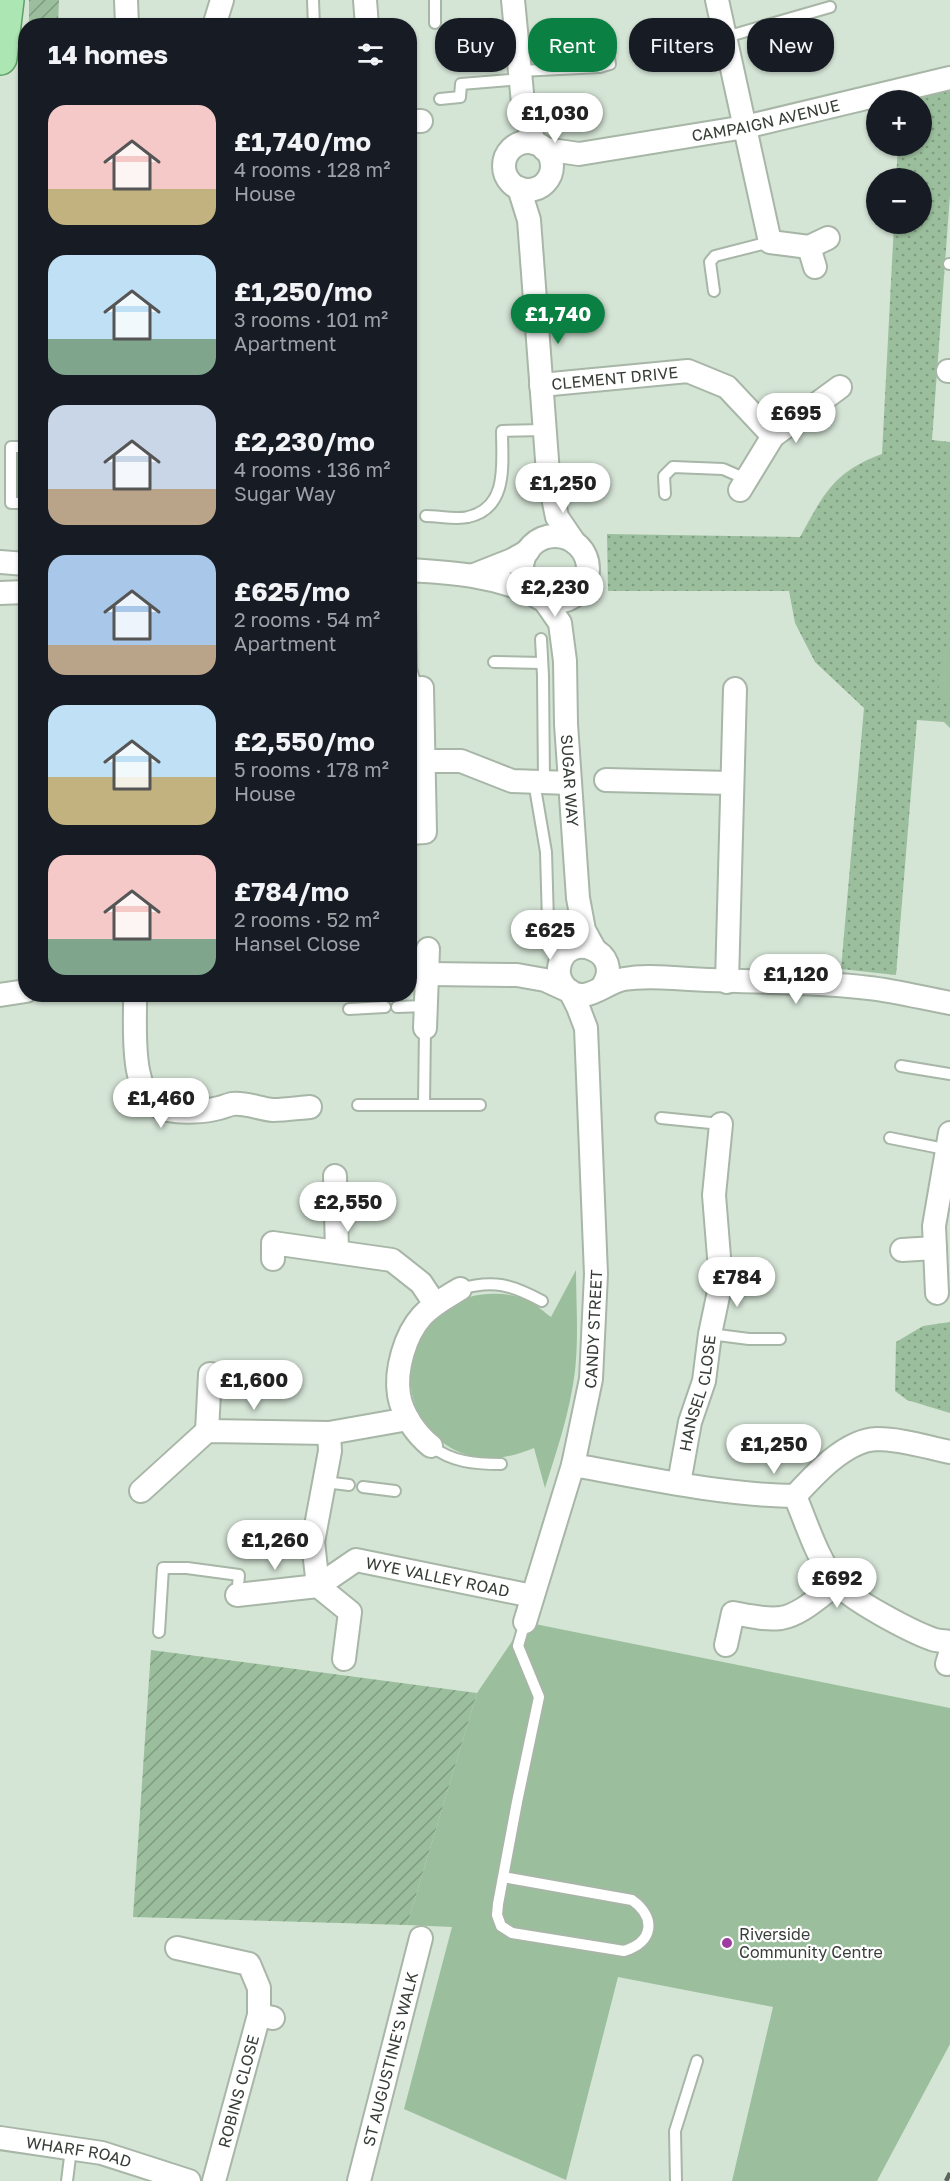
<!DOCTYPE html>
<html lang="en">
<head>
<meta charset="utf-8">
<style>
  :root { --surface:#171b24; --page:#242831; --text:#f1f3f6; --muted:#9ea1a6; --accent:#0b8043 }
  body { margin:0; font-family:"Golos Text",sans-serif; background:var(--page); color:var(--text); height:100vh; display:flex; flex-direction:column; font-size:22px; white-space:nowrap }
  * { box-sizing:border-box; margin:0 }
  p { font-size:20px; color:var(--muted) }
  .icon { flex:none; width:33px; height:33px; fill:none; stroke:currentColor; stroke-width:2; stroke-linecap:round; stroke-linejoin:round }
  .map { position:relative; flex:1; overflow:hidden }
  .details { position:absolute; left:18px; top:18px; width:399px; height:984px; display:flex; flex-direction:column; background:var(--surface); border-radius:24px; box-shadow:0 2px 4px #0004 }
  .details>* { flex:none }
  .top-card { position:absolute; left:435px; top:18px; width:424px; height:54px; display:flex; gap:12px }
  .tools { position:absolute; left:866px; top:90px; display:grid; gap:12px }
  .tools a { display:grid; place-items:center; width:66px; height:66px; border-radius:50%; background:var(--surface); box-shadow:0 2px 4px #0004; font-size:30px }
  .price { position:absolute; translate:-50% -51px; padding:0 14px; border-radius:21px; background:#fff; color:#222; font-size:20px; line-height:39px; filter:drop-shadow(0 2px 3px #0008) }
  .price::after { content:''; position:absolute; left:50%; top:36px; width:18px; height:14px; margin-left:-9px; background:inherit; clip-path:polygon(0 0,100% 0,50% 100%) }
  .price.selected { background:var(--accent); color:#fff }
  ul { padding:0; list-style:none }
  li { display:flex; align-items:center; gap:18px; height:150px; padding:0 30px }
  li span { display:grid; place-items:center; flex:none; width:168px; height:120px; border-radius:18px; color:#555 }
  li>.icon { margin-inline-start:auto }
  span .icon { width:72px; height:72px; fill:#fffc; stroke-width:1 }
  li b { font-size:26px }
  h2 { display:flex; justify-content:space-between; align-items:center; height:72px; padding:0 30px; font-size:26px }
  .pill { padding:0 21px; border-radius:24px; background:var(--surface); box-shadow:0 2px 4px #0004; font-size:21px; line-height:54px }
  .pill.selected { background:var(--accent); color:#fff }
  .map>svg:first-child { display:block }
</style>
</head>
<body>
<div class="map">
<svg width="950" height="2181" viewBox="0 0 950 2181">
  <defs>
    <pattern id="grass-dots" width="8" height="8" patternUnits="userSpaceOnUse" patternTransform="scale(1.5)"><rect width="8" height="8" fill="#9bbf9c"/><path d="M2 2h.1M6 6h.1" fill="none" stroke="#7f9c80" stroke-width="1.8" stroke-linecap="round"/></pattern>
    <pattern id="garden-furrows" width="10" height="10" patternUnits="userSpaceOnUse" patternTransform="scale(1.5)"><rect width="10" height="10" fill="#9bbf9c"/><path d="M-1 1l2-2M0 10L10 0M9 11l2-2" fill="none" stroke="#7f9c80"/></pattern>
  </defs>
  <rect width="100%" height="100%" fill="#d4e4d5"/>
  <!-- grass -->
  <g fill="url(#grass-dots)">
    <path d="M950,91V195L932,440L950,442V728L944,722L917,720L896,975L841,969L864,708L815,662L795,623L789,591H608L607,534L800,537C824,494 833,472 882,454L894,224H921V178H896L898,146H921V100H900Z"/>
    <polygon points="950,1322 950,1413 907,1400 895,1391 896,1342 923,1326"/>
  </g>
  <!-- park -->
  <g fill="#9bbf9c">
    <path d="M949,641L950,698H939C938,677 940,660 949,641Z"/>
    <path d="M576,1270C576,1309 580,1351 572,1390C566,1424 555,1456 545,1488L534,1448C506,1460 477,1463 451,1448C381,1405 406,1297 489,1294C502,1293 517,1295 529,1301C537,1305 544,1312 551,1317Z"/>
    <polygon points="525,1622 950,1708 950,2044 877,2181 732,2181 773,2007 618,1977 566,2180 404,2109 452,1927 407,1925 477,1693"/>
  </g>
  <!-- garden -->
  <g fill="url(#garden-furrows)">
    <polygon points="29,0 59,0 58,25 29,25"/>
    <polygon points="151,1650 477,1693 407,1925 133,1917"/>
  </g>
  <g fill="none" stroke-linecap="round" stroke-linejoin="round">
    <!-- service casing -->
    <g stroke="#a7b6a7" stroke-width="14">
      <g id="service">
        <polyline points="313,0 314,26"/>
        <polyline points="435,0 435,23"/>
        <polyline points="726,37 830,7"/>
        <polyline points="520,71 600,67 610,64 604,30"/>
        <polyline points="440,99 460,97 461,84 521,79"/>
        <polyline points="949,264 950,264"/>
        <polyline points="714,291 710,262 715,256 770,242"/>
        <polyline points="26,447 11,447 11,503 26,503"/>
        <polyline points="665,494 664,476 673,467 723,469 746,479"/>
        <path d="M426,516C439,516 456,520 468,517C509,508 502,463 502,431L544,430"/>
        <polyline points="410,609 411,669 414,679 422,688"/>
        <polyline points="541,639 543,676 544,782"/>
        <polyline points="494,662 542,663"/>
        <polyline points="534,782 546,852 548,922"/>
        <polyline points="410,960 428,959"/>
        <polyline points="397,1007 426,1006"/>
        <polyline points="349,1009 385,1007"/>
        <polyline points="901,1066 950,1074"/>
        <polyline points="358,1105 480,1105"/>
        <polyline points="424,1105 425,1028"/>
        <polyline points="661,1118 721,1124"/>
        <polyline points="890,1138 950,1150"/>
        <path d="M460,1289C494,1279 512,1285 542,1301"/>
        <polyline points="710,1334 749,1339 780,1339"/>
        <path d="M431,1446C452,1462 474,1464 501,1464"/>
        <polyline points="325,1482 349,1485"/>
        <polyline points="363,1487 395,1491"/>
        <polyline points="159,1632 163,1568 187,1568 239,1575 237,1595"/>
        <path d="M503,1877L632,1900C656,1917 654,1942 624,1951L512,1933L501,1926L497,1915L498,1904L517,1802L539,1697L518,1646L525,1622"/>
        <polyline points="67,2181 71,2149"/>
        <polyline points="676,2181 675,2131 697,2061"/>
      </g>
    </g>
    <!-- minor casing -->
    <g stroke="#a7b6a7" stroke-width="26">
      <g id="minor">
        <polyline points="126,0 127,25"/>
        <polyline points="365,0 367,26"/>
        <polyline points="513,0 523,103 534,143"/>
        <polyline points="717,0 770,242 809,247 828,238"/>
        <polyline points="214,26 222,0"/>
        <polyline points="410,121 421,121"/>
        <circle cx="528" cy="166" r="24"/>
        <path id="s1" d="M544,149L579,154L745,127L950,78"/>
        <polyline points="519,188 529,220 548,473 557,517 574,542"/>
        <polyline points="809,247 815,267"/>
        <polyline points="948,371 950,371"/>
        <path id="s2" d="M541,385L688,371L727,387L773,436"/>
        <polyline points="740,490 773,436 840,387"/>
        <circle cx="555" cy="569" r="33"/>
        <polyline points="0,562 26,564"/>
        <path d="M410,570C457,573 488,575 533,593"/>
        <polyline points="474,575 512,560 528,551"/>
        <polyline points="0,593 26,592"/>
        <path id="s3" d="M544,600L560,623L565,661L566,724L578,898L584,930L595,950"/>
        <polyline points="425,761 461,761 512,781 570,783"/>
        <polyline points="606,780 731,783"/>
        <polyline points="410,833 425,832 422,688"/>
        <polyline points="428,974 517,975 545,980 569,991"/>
        <polyline points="727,982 735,689"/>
        <path d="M602,987C627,951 565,928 559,968C558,976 561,983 566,988C584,1007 605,982 624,979C641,976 657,977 674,978C739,983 805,980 869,988C896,991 923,998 950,1003"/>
        <path d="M135,994C136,1025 127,1102 168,1110C183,1113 204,1112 219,1108C223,1107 228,1105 232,1104C246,1102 259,1109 273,1110C285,1110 298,1108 310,1107"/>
        <polyline points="0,995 26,991"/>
        <polyline points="425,1028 428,949"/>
        <polyline points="335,1176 337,1251"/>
        <polyline points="902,1250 935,1248"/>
        <polyline points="273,1259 273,1243 392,1260 421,1283 435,1304"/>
        <polyline points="937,1293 934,1226 950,1133"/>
        <polyline points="207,1431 210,1374"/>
        <path d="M431,1446C416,1434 402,1414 399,1395C395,1370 405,1335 422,1316C433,1304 447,1297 460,1289"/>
        <path d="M573,1465C646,1478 721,1495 795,1496C815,1474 846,1440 877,1439C901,1439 926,1447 950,1452"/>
        <path id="s4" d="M679,1483L690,1422L704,1381L710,1334L721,1282L714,1195L721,1124"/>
        <polyline points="141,1491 207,1431 329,1433 408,1419"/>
        <path d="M795,1496C807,1524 817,1559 837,1583C851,1600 910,1631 932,1639C937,1641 944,1641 950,1642"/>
        <polyline points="237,1595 318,1586 313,1542 330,1451 329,1433"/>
        <path id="s5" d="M525,1622L573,1465L591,1379L596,1274L586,1028L578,1007L570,991"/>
        <path d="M726,1645L733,1613C749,1616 765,1620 781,1618C801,1615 821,1595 837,1584"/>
        <path id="s6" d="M344,1659L350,1612L318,1586L356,1560L532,1596"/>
        <polyline points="947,1664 950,1654"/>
        <polyline points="177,1948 249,1964 259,1988 259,2015"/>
        <path id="s7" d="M0,2138L102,2153L189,2181"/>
        <path id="s8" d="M214,2181L259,2015L273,2018"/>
        <path id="s9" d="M359,2181L421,1938"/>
      </g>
    </g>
    <!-- primary casing -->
    <g stroke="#5fa065" stroke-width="36">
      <polyline id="primary" points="0,58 7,0"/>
    </g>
    <!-- service -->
    <use href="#service" stroke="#fff" stroke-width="10"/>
    <!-- minor -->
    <use href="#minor" stroke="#fff" stroke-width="22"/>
    <!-- primary -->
    <use href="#primary" stroke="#ace6b2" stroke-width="33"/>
    <!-- rail -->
    <polyline stroke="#5b635b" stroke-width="4.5" stroke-dasharray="9 4.5" stroke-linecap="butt" points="946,2181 950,2173"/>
  </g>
  <!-- markers -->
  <circle fill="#9e3ca2" stroke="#fff" stroke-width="2" cx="727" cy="1943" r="6"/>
  <g text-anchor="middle" stroke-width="4.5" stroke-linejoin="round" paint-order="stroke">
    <!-- street labels -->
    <g font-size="16" fill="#373d37" stroke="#fff">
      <text dy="6" stroke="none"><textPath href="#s1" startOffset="225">CAMPAIGN AVENUE</textPath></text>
      <text dy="6" stroke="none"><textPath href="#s2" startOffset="74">CLEMENT DRIVE</textPath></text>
      <text dy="6" stroke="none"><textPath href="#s3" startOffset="186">SUGAR WAY</textPath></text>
      <text dy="6" stroke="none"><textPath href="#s5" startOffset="302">CANDY STREET</textPath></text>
      <text dy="6" stroke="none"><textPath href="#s4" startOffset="92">HANSEL CLOSE</textPath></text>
      <text dy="6" stroke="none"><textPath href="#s6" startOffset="218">WYE VALLEY ROAD</textPath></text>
      <text dy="6" stroke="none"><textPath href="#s9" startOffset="126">ST AUGUSTINE'S WALK</textPath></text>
      <text dy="6" stroke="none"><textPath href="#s8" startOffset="93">ROBINS CLOSE</textPath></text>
      <text dy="6" stroke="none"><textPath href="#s7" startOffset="80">WHARF ROAD</textPath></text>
    </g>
    <!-- poi labels -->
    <g font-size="16" fill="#373d37" stroke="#fff" text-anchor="start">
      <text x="739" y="1940">Riverside<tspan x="739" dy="18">Community Centre</tspan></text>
    </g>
  </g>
</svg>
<div class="tools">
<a>+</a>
<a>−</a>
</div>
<b class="price" style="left:555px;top:144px">£1,030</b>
<b class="price selected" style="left:558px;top:345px">£1,740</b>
<b class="price" style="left:796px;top:444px">£695</b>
<b class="price" style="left:563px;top:514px">£1,250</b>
<b class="price" style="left:555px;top:618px">£2,230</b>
<b class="price" style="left:550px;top:961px">£625</b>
<b class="price" style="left:796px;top:1005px">£1,120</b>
<b class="price" style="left:161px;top:1129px">£1,460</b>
<b class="price" style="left:348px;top:1233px">£2,550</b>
<b class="price" style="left:737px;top:1308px">£784</b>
<b class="price" style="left:254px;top:1411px">£1,600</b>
<b class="price" style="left:774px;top:1475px">£1,250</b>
<b class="price" style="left:275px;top:1571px">£1,260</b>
<b class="price" style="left:837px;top:1609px">£692</b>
<div class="top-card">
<a class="pill">Buy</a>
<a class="pill selected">Rent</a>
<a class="pill">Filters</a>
<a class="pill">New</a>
</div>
<section class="details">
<h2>14 homes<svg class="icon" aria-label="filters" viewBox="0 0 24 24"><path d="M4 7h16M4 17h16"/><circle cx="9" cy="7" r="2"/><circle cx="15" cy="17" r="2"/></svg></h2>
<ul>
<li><span style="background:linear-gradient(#f6c9c9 70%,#c2b280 0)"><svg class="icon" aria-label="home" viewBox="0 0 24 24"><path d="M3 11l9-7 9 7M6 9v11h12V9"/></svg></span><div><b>£1,740/mo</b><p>4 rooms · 128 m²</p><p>House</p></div></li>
<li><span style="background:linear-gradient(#bfe0f5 70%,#7fa58c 0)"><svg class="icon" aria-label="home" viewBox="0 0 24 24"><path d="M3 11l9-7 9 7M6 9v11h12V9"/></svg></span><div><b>£1,250/mo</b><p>3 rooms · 101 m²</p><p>Apartment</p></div></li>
<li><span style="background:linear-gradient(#c9d6e8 70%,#b9a48a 0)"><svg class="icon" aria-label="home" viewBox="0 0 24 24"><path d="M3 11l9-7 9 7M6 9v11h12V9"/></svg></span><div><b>£2,230/mo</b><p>4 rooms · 136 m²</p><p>Sugar Way</p></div></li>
<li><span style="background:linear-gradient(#a9c7e8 75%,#b9a48a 0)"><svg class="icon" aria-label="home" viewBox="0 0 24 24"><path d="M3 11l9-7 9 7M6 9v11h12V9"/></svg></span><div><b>£625/mo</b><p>2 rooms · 54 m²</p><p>Apartment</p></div></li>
<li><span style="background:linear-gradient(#bfe0f5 60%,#c2b280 0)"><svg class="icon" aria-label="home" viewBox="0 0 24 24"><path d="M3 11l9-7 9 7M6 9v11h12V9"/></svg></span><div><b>£2,550/mo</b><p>5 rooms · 178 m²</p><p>House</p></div></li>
<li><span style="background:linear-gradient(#f6c9c9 70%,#7fa58c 0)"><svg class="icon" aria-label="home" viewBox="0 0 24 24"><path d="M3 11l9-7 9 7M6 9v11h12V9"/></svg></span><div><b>£784/mo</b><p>2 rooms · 52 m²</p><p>Hansel Close</p></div></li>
</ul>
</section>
</div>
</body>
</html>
